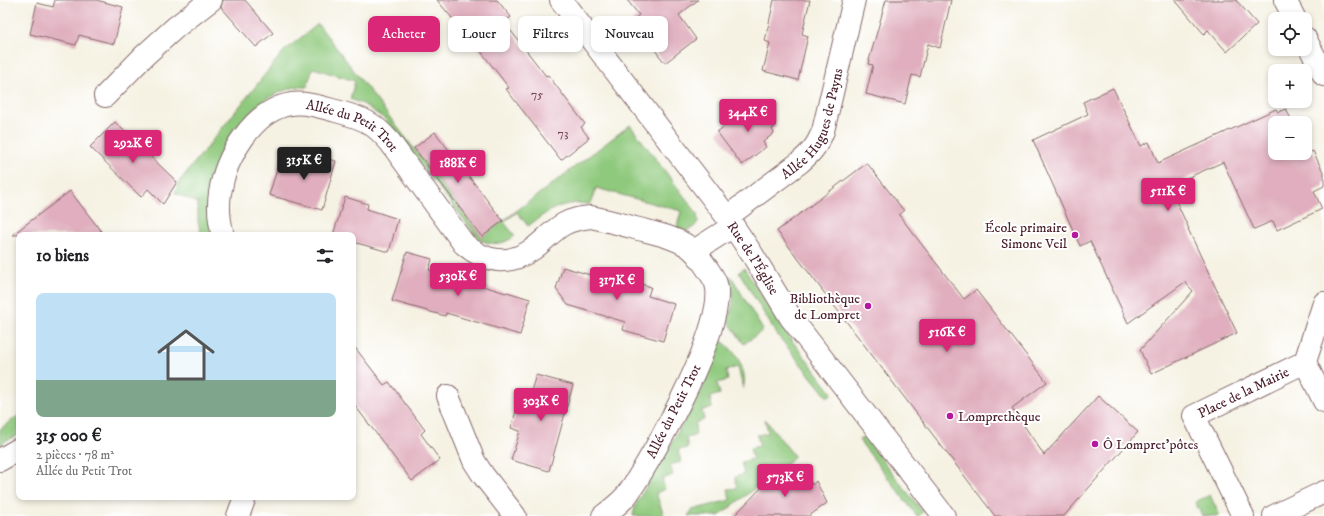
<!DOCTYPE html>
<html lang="fr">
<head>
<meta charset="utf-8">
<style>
  :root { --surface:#fff; --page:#f6f6f6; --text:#202124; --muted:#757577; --line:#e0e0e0; --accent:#db2777 }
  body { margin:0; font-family:"IM FELL DW Pica",serif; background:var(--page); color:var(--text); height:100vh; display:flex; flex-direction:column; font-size:15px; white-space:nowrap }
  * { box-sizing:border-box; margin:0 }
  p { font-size:13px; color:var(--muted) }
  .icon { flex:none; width:22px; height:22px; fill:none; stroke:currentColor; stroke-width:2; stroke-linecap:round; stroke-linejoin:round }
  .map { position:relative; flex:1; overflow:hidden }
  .details { position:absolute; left:16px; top:232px; width:340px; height:268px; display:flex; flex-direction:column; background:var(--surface); border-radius:8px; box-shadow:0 2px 6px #0003 }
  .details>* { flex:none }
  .hud { position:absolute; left:368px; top:16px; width:380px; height:36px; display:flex; gap:8px }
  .controls { position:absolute; left:1268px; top:12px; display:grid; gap:8px }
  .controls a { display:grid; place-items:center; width:44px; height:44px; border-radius:8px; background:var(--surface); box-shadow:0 2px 6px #0003; font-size:20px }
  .price { position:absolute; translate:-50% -34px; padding:0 9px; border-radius:4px; background:var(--accent); color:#fff; font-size:13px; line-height:26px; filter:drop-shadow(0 1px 2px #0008) }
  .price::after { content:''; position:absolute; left:50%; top:24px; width:12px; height:9px; margin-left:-6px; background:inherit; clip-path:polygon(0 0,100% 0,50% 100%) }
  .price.selected { background:#222; color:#fff }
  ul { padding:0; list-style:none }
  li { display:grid; align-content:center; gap:8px; height:212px; padding:0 20px }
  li+li { border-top:1px solid var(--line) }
  li span { display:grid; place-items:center; height:124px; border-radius:8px; color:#555 }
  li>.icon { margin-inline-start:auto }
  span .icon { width:72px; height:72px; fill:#fffc; stroke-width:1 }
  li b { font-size:17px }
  h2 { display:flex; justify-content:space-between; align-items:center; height:48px; padding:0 20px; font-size:17px }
  .pill { padding:0 14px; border-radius:8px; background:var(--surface); box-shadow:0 2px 6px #0003; font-size:14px; line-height:36px }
  .pill.selected { background:var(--accent); color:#fff }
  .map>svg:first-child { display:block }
</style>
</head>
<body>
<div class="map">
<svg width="1324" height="516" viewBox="0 0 1324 516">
  <rect width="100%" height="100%" fill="#fff"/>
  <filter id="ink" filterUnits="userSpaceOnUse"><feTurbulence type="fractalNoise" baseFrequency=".025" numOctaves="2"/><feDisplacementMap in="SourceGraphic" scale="8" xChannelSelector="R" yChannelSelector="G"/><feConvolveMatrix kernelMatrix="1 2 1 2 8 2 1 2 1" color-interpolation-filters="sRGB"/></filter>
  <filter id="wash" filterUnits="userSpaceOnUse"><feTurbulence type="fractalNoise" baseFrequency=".012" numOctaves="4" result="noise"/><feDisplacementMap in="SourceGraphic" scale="16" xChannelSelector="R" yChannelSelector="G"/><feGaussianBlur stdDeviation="0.9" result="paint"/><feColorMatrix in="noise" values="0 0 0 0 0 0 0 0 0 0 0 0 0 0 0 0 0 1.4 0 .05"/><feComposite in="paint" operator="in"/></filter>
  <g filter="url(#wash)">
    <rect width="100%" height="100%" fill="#f5f2e3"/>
    <!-- green -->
    <g fill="#8fc97d" stroke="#6c7454">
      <path d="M318,24L482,237L630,125L697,213L698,222L694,227L686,231L677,227L681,211L596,188L590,204C561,201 551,209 528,226L517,212L504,222L515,236C503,245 491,246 479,239L385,119L363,104L350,99L355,81L313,68L307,87H295L280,92L266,99L252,111L229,140L218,157L213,177L212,235H201L198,222V203L175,193L179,182L283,52Z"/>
      <polygon points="744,268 783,329 832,393 828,398 776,333 739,272"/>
      <path d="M731,276L763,330L744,344L728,321C733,305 736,294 728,279Z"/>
      <path d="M720,340C735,349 749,371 743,389L738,367L726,370L728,380L717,383L720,394L710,397L712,408L702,410L704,420L695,423L696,435L686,438L688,448L678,450L681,462L670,465L673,475L662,479L665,489L656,493L664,516H633L635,506L702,390Z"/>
      <polygon points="19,415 19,435 5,441 0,446 0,429"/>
      <polygon points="765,419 795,457 719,516 688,516 692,510 730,500 728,489 737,488 735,477 744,474 741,462 753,459 750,448 760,446 757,435 768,433"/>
      <polygon points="864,437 923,512 919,516 917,516 859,440"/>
      <polygon points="1210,495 1220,516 1202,516 1195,502"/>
    </g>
    <g id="blocks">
      <!-- building -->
      <g fill="#e0aebe">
        <polygon points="55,0 96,0 123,7 114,44 79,35 76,45 30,34 37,3 53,7"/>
        <polygon points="223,0 245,0 273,33 256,47 221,7"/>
        <polygon points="437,0 497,0 511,17 504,22 546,76 548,75 585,124 581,127 589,138 561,160 506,89 509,88 463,28 461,29"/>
        <polygon points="627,0 698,0 679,15 696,39 665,63 632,21 639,15"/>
        <polygon points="774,0 810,0 802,34 808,36 798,80 763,71 770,43 765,41"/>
        <polygon points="886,0 951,0 940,48 928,44 920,77 912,75 905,104 866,94 873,65 868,64"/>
        <polygon points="1175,0 1236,0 1257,24 1227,52 1208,30 1204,34"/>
        <polygon points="1113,88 1141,146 1149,142 1158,163 1276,109 1278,112 1286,109 1293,123 1275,123 1275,153 1305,153 1305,150 1307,154 1313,151 1324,174 1324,186 1314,191 1322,209 1277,230 1273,221 1254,229 1223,162 1169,186 1189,229 1188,229 1237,333 1151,374 1140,350 1193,291 1185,282 1128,323 1090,241 1080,246 1033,140 1088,114 1083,102"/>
        <polygon points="756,102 776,126 772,129 774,133 763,142 766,147 742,165 717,132"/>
        <polygon points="115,122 177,182 163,204 148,189 141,197 90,147"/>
        <polygon points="435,132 503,221 482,237 414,148"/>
        <polygon points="307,153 336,161 322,210 269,195 281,157 305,163"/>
        <polygon points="867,163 904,211 899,215 964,299 976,290 1047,382 1012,408 1044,455 1098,396 1138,432 1064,516 995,516 777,231"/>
        <polygon points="70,191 104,235 12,235"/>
        <polygon points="345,197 368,204 367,209 398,219 389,252 353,242 353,235 333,235"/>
        <polygon points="407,252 432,259 429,270 506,293 507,292 530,299 520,335 446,313 445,316 392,301"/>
        <polygon points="563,267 594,276 597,270 651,287 648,296 674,304 663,341 623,330 625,322 568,305 556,289"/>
        <polygon points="353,345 384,385 389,382 425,430 421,434 440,460 412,481 353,403"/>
        <polygon points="536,375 573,385 549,471 511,460 520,431 511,428 516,411 520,398 528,400"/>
        <polygon points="793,466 805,485 810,481 812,485 816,481 827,503 809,516 734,516 767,482 768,485"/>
      </g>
    </g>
  </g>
  <g filter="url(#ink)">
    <use href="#blocks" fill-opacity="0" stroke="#86696b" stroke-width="1"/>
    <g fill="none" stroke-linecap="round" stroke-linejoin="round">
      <!-- street casing -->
      <g stroke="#86696b" stroke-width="24">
        <g id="street">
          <polyline points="1285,0 1295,19"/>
          <polyline points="1305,38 1324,75"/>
          <polyline points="105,96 145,55 176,27 211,0"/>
          <path id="s1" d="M727,217L799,163C811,153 817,146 823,131L854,0"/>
          <path id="s2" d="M223,235C219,221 218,206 220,193C225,158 253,110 291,104C306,102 321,107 336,111C362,118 372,121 390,142L464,244C486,263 509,266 533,249C544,241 553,230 564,224C573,219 581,218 591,217C606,220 620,224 635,228C653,233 681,238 694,251C699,256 712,275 715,281C732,318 650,463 626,496C619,504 611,510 603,516"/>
          <polyline points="694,251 733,226"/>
          <polyline points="1324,303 1305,362 1324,401"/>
          <polyline points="448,396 474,461 483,475 515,516"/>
          <polyline points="0,460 19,449"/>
          <polyline points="238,516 245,497"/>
          <path id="s3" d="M1243,516L1194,416L1305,362"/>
          <polyline points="1274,516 1324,492"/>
        </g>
      </g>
      <!-- secondary casing -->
      <g stroke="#86696b" stroke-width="24">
        <g id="secondary">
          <path id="s4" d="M561,0L727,217L752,254L791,318L944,516"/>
        </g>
      </g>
      <!-- street -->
      <use href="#street" stroke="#fff" stroke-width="22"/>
      <!-- secondary -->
      <use href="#secondary" stroke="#fff" stroke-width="22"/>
    </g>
  </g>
  <!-- markers -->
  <g fill="#b5179e" stroke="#fff" stroke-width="1.5">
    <circle cx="1075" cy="235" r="4"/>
    <circle cx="868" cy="306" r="4"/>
    <circle cx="950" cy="416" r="4"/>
    <circle cx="1095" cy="444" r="4"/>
  </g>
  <g text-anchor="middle" stroke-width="4" stroke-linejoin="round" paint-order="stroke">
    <!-- number labels -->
    <g font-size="12" fill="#704350">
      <text x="537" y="98">75</text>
      <text x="563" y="137">73</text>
    </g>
    <!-- street labels -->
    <g font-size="14" fill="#4a1f2b" stroke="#fff">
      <text dy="5" stroke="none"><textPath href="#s1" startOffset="132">Allée Hugues de Payns</textPath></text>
      <text dy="5" stroke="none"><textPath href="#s2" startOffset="230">Allée du Petit Trot</textPath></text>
      <text dy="5" stroke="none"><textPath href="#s4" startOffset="322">Rue de l'Église</textPath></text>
      <text dy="5" stroke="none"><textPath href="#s3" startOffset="166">Place de la Mairie</textPath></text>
      <text transform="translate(673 411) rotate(-63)" y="5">Allée du Petit Trot</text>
    </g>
    <!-- poi labels -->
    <g font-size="14" fill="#4a1f2b" stroke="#fff" text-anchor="end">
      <text x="1067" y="232">École primaire<tspan x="1067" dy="16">Simone Veil</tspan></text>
      <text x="860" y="303">Bibliothèque<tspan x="860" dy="16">de Lompret</tspan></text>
      <text x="958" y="421" text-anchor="start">Lomprethèque</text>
      <text x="1103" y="449" text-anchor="start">Ô Lompret’pôtes</text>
    </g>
  </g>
</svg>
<div class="controls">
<a><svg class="icon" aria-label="locate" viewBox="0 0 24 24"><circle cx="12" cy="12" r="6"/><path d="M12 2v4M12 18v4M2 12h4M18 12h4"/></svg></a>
<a>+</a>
<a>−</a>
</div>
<b class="price" style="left:748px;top:133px">344K €</b>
<b class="price" style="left:133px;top:164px">292K €</b>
<b class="price selected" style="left:304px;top:181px">315K €</b>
<b class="price" style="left:458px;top:184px">188K €</b>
<b class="price" style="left:1168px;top:212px">511K €</b>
<b class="price" style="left:458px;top:297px">530K €</b>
<b class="price" style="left:617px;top:301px">317K €</b>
<b class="price" style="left:947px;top:353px">516K €</b>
<b class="price" style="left:541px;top:422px">303K €</b>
<b class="price" style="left:785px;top:498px">573K €</b>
<div class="hud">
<a class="pill selected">Acheter</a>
<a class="pill">Louer</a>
<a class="pill">Filtres</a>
<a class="pill">Nouveau</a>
</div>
<section class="details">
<h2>10 biens<svg class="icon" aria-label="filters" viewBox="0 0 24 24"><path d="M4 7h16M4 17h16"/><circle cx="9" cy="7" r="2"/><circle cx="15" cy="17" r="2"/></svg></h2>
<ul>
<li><span style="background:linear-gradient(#bfe0f5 70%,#7fa58c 0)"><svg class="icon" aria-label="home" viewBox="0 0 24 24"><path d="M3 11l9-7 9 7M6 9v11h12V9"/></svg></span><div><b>315 000 €</b><p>2 pièces · 78 m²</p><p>Allée du Petit Trot</p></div></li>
</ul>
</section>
</div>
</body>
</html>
